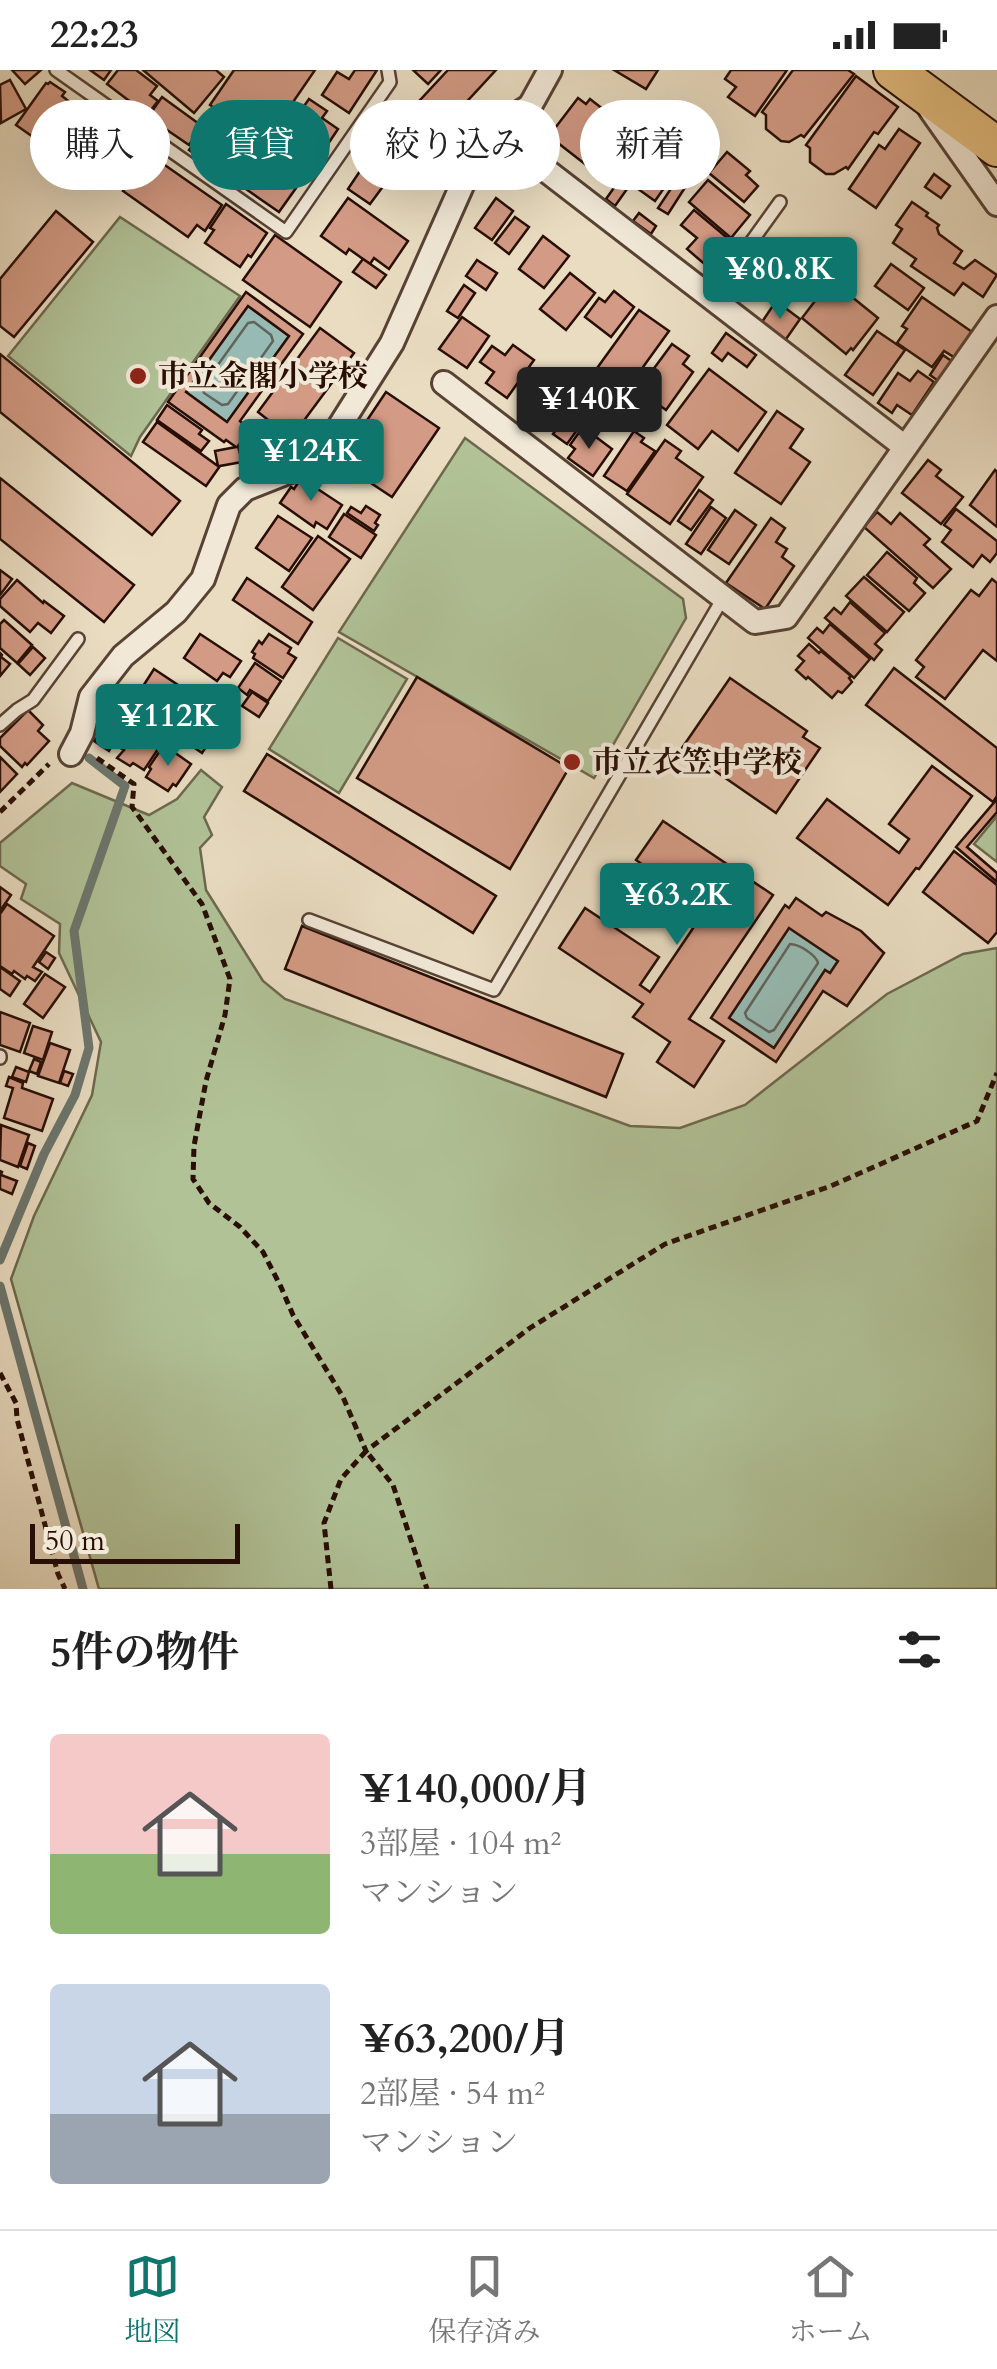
<!DOCTYPE html>
<html lang="ja">
<head>
<meta charset="utf-8">
<style>
  :root { --surface:#fff; --page:#f6f6f6; --text:#222; --muted:#767676; --line:#e0e0e0; --accent:#0f766e }
  body { margin:0; font-family:Cardo,"Noto Serif JP",serif; background:var(--page); color:var(--text); height:100vh; display:flex; flex-direction:column; font-size:38px; white-space:nowrap }
  * { box-sizing:border-box; margin:0 }
  p { font-size:32px; color:var(--muted) }
  .icon { flex:none; width:55px; height:55px; fill:none; stroke:currentColor; stroke-width:2; stroke-linecap:round; stroke-linejoin:round }
  .map { position:relative; height:1519px; overflow:hidden }
  .sheet { display:flex; flex-direction:column; background:var(--surface); flex:1 }
  .sheet>* { flex:none }
  .guide { position:absolute; left:30px; top:30px; width:938px; height:90px; display:flex; gap:20px }
  .scale { position:absolute; left:30px; bottom:25px; width:210px; box-sizing:border-box; padding-left:10px; border:5px solid #280e05; border-top:0; font-size:28px; line-height:35px; white-space:nowrap; color:#280e05; -webkit-text-stroke:8px #f1e8d7; paint-order:stroke }
  .price { position:absolute; translate:-50% -85px; padding:0 22px; border-radius:10px; background:var(--accent); color:#fff; font-size:32px; line-height:65px; filter:drop-shadow(0 2px 5px #0008) }
  .price::after { content:''; position:absolute; left:50%; top:60px; width:30px; height:22px; margin-left:-15px; background:inherit; clip-path:polygon(0 0,100% 0,50% 100%) }
  .price.selected { background:#222; color:#fff }
  ul { padding:0; list-style:none }
  li { display:flex; align-items:center; gap:30px; height:250px; padding:0 50px }
  li span { display:grid; place-items:center; flex:none; width:280px; height:200px; border-radius:10px; color:#555 }
  li>.icon { margin-inline-start:auto }
  span .icon { width:120px; height:120px; fill:#fffc; stroke-width:1 }
  li b { font-size:42px }
  h2 { display:flex; justify-content:space-between; align-items:center; height:120px; padding:0 50px; font-size:42px }
  .tag { padding:0 35px; border-radius:45px; background:var(--surface); box-shadow:0 10px 40px #0002; font-size:35px; line-height:90px }
  .tag.selected { background:var(--accent); color:#fff }
  .status { display:flex; justify-content:space-between; align-items:center; height:70px; padding:0 50px; background:var(--surface); direction:ltr }
  .status svg { height:28px; fill:currentColor }
  .tabs { display:flex; justify-content:space-around; align-items:center; height:140px; border-top:2px solid var(--line); background:var(--surface); font-size:28px; color:var(--muted) }
  .tabs a { display:grid; justify-items:center; gap:5px }
  .tabs .selected { color:var(--accent) }
  .map>svg:first-child { display:block }
</style>
</head>
<body>
<div class="status"><b>22:23</b><svg viewBox="0 0 49 12"><path d="M0 12V9h3v3zM5 12V6h3v6zM10 12V3h3v9zM15 12V0h3v12zM26 1h20v11H26zM47 4h2v5h-2z"/></svg></div>
<div class="map">
<svg width="997" height="1519" viewBox="0 0 997 1519">
  <rect width="100%" height="100%" fill="#e9dcc1"/>
  <filter id="stains"><feTurbulence type="fractalNoise" baseFrequency=".002" numOctaves="4"/><feColorMatrix values="0 0 0 0 .2 0 0 0 0 .09 0 0 0 0 .02 0 0 0 .5 -.17"/></filter>
  <radialGradient id="worn" r=".72"><stop offset=".6" stop-color="#630" stop-opacity="0"/><stop offset="1" stop-color="#630" stop-opacity=".3"/></radialGradient>
  <!-- green -->
  <g fill="#b1c297" stroke="#6c684e" stroke-width="2.5">
    <polygon points="120,147 240,226 140,367 131,386 8,286"/>
    <polygon points="465,368 683,529 686,548 594,708 339,562"/>
    <polygon points="338,568 407,609 339,723 269,679"/>
    <polygon points="201,700 222,717 204,747 212,765 200,778 206,820 263,911 285,929 630,1056 680,1058 745,1035 887,924 963,884 997,878 997,1519 99,1519 11,1209 34,1146 92,1025 101,972 59,883 60,854 21,829 26,814 0,796 0,773 72,713 149,745 177,729"/>
    <polygon points="997,746 997,792 974,774"/>
  </g>
  <!-- water -->
  <g fill="#97bbb4" stroke="#6b766e" stroke-width="2.5">
    <polygon points="248,236 289,266 227,352 186,322"/>
    <polygon points="789,858 838,891 830,903 825,900 774,978 729,948"/>
  </g>
  <g fill="none" stroke-linecap="round" stroke-linejoin="round">
    <!-- shore -->
    <g stroke="#60645c" stroke-width="2.5">
      <polygon points="254,252 271,265 273,271 228,334 222,335 204,323 202,317 248,253"/>
      <path d="M790,874C799,874 816,885 818,893L774,960L769,962L747,948L745,943Z"/>
    </g>
    <!-- stream -->
    <g stroke="#6b766e" stroke-width="9">
      <polyline points="0,1190 44,1084 75,1025 89,978 74,861 125,716 89,688"/>
      <polyline points="0,1216 83,1519"/>
    </g>
  </g>
  <!-- building -->
  <g fill="#d39b85" stroke="#280e05" stroke-width="2.5" fill-rule="evenodd">
    <polygon points="12,0 41,0 25,14"/>
    <polygon points="90,0 111,0 104,10"/>
    <polygon points="118,0 136,0 157,16 150,25 158,31 143,50 128,38 132,33 107,14"/>
    <polygon points="143,0 216,0 224,7 194,43"/>
    <polygon points="234,0 315,0 265,73 210,35"/>
    <polygon points="355,0 377,0 349,43 322,25 337,2 349,9"/>
    <polygon points="413,0 441,0 428,14"/>
    <polygon points="448,0 496,0 435,66 409,42"/>
    <polygon points="614,0 658,0 646,19"/>
    <polygon points="731,0 787,0 755,46 728,27 736,17 725,9"/>
    <polygon points="793,0 848,0 854,4 804,67 801,65 789,72 781,71 766,59 766,45 762,42"/>
    <polygon points="856,6 898,37 878,64 874,62 848,99 846,97 834,104 826,104 810,92 810,78 806,75"/>
    <polygon points="10,10 26,39 1,53 0,15"/>
    <polygon points="50,12 65,22 62,26 71,33 43,74 16,55 46,13 48,14"/>
    <polygon points="162,27 202,56 189,75 148,47"/>
    <polygon points="578,28 586,34 590,29 608,43 605,47 629,65 622,74 630,80 614,100 607,94 599,105 549,66"/>
    <polygon points="309,29 327,41 322,48 338,59 322,83 288,59"/>
    <polygon points="389,35 423,58 410,76 377,53"/>
    <polygon points="74,37 119,70 93,106 65,85 72,76 55,63"/>
    <polygon points="651,55 672,70 663,83 680,95 655,131 617,104"/>
    <polygon points="207,56 234,76 216,100 189,80"/>
    <polygon points="899,59 920,73 876,138 849,119 879,75 885,79"/>
    <polygon points="288,62 305,74 300,81 311,89 299,107 271,88"/>
    <polygon points="139,77 222,135 205,161 197,155 188,167 123,121 133,107 123,100"/>
    <polygon points="727,82 750,101 746,105 758,116 744,132 709,103"/>
    <polygon points="247,85 267,99 272,92 293,106 288,113 296,118 279,142 230,108"/>
    <polygon points="364,95 387,111 370,134 348,119"/>
    <polygon points="684,99 693,105 668,144 658,138"/>
    <polygon points="934,104 950,116 941,128 925,117"/>
    <polygon points="708,110 750,145 731,168 689,132"/>
    <polygon points="618,112 627,119 615,136 606,129"/>
    <polygon points="348,128 408,171 389,199 374,188 370,194 349,179 346,184 321,166"/>
    <polygon points="496,128 513,141 492,170 475,158"/>
    <polygon points="912,132 928,143 926,146 939,155 937,158 939,164 962,181 954,193 964,199 975,190 997,205 983,227 963,213 954,225 911,196 916,189 893,173 902,159 896,155"/>
    <polygon points="226,134 267,163 251,187 248,185 240,197 205,173 214,160 210,158"/>
    <polygon points="694,140 731,171 708,197 687,179 697,168 681,155"/>
    <polygon points="56,141 93,172 14,267 0,256 0,209"/>
    <polygon points="639,143 656,156 651,164 633,151"/>
    <polygon points="515,147 529,157 509,184 495,173"/>
    <polygon points="275,165 341,212 310,257 243,210"/>
    <polygon points="543,166 569,186 544,218 519,199"/>
    <polygon points="762,171 778,182 783,175 809,193 803,202 818,212 806,229 781,211 773,223 754,209 762,198 750,189"/>
    <polygon points="363,189 386,205 376,218 353,202"/>
    <polygon points="477,190 497,203 486,220 466,206"/>
    <polygon points="891,194 924,218 908,240 875,216"/>
    <polygon points="570,203 595,223 566,260 540,239"/>
    <polygon points="831,210 878,248 853,280 851,278 846,284 802,248"/>
    <polygon points="464,215 475,223 458,248 447,241"/>
    <polygon points="614,221 634,237 611,267 585,247 599,228 605,232"/>
    <path d="M246,222L303,264L240,351L249,360L238,376L242,392L220,396L206,416L143,372L157,352L218,396L215,381L236,377L226,370L224,372L168,332ZM248,236L289,266L227,352L186,322Z"/>
    <polygon points="922,227 975,264 957,289 944,281 932,297 897,273 907,259 902,256"/>
    <polygon points="776,231 800,249 784,272 760,255"/>
    <polygon points="639,240 669,261 625,322 595,301"/>
    <polygon points="462,247 489,266 467,298 439,279"/>
    <polygon points="320,258 354,283 291,368 258,342"/>
    <polygon points="877,261 905,280 873,325 845,305"/>
    <polygon points="726,263 756,285 747,297 728,283 722,291 712,283"/>
    <polygon points="672,274 689,286 683,294 693,302 666,340 638,320"/>
    <polygon points="513,275 534,290 507,328 486,313 494,302 480,292 492,276 505,285"/>
    <polygon points="0,284 180,431 152,465 0,342"/>
    <polygon points="943,285 957,295 944,315 930,305"/>
    <polygon points="546,299 558,308 548,321 559,329 538,358 519,344 527,334 523,331"/>
    <polygon points="709,299 766,342 738,381 712,361 698,379 667,355"/>
    <polygon points="918,301 934,312 912,345 897,335 892,343 878,333 898,303 910,311"/>
    <polygon points="386,322 439,358 392,427 339,392"/>
    <polygon points="579,331 595,343 587,355 570,343"/>
    <polygon points="167,335 202,360 199,364 209,371 201,381 157,350"/>
    <polygon points="777,341 803,359 790,378 810,392 781,434 735,403"/>
    <polygon points="563,350 577,360 567,374 553,364"/>
    <polygon points="580,361 585,365 588,361 612,379 593,406 568,388 575,379 570,375"/>
    <polygon points="634,361 644,368 641,372 655,381 627,421 604,406"/>
    <polygon points="665,370 681,381 676,388 703,407 670,454 627,424"/>
    <polygon points="928,390 941,400 936,406 963,427 941,454 902,423"/>
    <polygon points="995,400 997,402 997,457 970,435"/>
    <polygon points="0,408 134,515 104,552 0,469"/>
    <polygon points="301,408 342,435 327,459 316,452 314,457 280,433 291,417 294,419"/>
    <polygon points="699,420 713,430 691,460 678,451"/>
    <polygon points="366,436 380,445 375,453 378,455 374,461 347,443 351,437 361,443"/>
    <polygon points="711,437 726,448 701,484 686,474"/>
    <polygon points="956,439 997,471 997,483 990,492 982,485 973,497 942,472 951,460 944,455"/>
    <polygon points="735,440 756,455 729,494 708,480"/>
    <polygon points="877,442 891,454 900,443 930,469 924,475 951,499 933,518 864,457"/>
    <polygon points="344,444 376,465 361,488 329,467"/>
    <polygon points="278,446 312,468 289,501 256,478"/>
    <polygon points="771,448 785,458 776,472 787,479 782,487 794,496 765,539 726,513"/>
    <polygon points="318,466 350,489 313,540 282,517"/>
    <polygon points="887,482 917,508 914,513 925,523 909,541 867,505"/>
    <polygon points="0,500 12,509 0,525"/>
    <polygon points="864,507 904,542 887,562 846,526"/>
    <polygon points="247,508 312,552 298,574 233,530"/>
    <polygon points="992,509 997,513 997,591 983,580 945,629 916,607 924,597 916,590 971,520 979,526"/>
    <polygon points="17,510 43,533 44,531 64,546 51,563 38,553 30,562 0,536 0,529"/>
    <polygon points="850,532 885,563 875,574 882,580 874,590 825,548 834,538 841,544"/>
    <polygon points="4,550 32,575 17,593 0,578 0,554"/>
    <polygon points="830,554 870,589 854,608 808,568 817,558 823,563"/>
    <polygon points="200,564 241,591 230,607 223,603 217,611 184,588"/>
    <polygon points="269,564 291,578 288,583 296,588 283,608 253,588 255,584 252,582 259,571 262,574"/>
    <polygon points="809,574 819,583 821,581 851,606 849,608 852,612 842,623 838,621 832,628 808,607 806,609 796,600 804,591 798,586"/>
    <polygon points="33,577 45,588 30,605 18,594"/>
    <polygon points="0,583 2,585 1,587 10,594 0,606"/>
    <polygon points="255,593 281,611 268,631 250,620 247,625 238,618"/>
    <polygon points="894,598 997,678 997,726 993,732 866,635"/>
    <polygon points="154,599 178,615 175,618 187,626 166,658 131,635"/>
    <polygon points="417,607 569,698 510,799 357,708"/>
    <polygon points="730,608 807,661 803,667 820,678 776,743 682,678"/>
    <polygon points="252,622 268,633 259,647 242,636"/>
    <polygon points="200,629 226,646 202,683 176,665"/>
    <polygon points="118,635 129,642 127,645 164,670 144,700 133,693 130,696 117,688 124,680 113,674 109,681 94,671 105,658 99,655 107,643 111,646"/>
    <polygon points="28,640 43,655 38,661 49,671 27,695 25,693 22,697 0,676 0,668"/>
    <polygon points="164,675 191,694 176,716 173,714 168,721 146,707 151,699 149,697"/>
    <polygon points="267,684 496,826 473,863 244,721"/>
    <polygon points="0,687 17,704 0,722"/>
    <polygon points="932,696 972,726 919,799 916,798 888,835 797,768 827,729 899,783 909,769 889,754"/>
    <polygon points="997,729 997,742 967,777 997,803 997,812 956,777"/>
    <polygon points="663,751 773,825 689,949 724,971 694,1017 657,992 670,972 633,947 643,934 559,878 585,838 659,887 640,915 650,922 706,839 636,790"/>
    <polygon points="954,781 997,815 997,862 988,873 923,822"/>
    <polygon points="0,817 11,825 0,841"/>
    <path d="M796,828L822,846L826,842L861,861L884,883L847,936L823,921L776,992L711,948L785,835L789,838ZM789,858L838,891L830,903L825,900L774,978L729,948Z"/>
    <polygon points="7,834 54,866 33,897 42,902 35,911 27,906 25,909 14,901 12,904 0,896 0,844"/>
    <polygon points="302,856 623,984 606,1027 285,899"/>
    <polygon points="46,882 55,888 48,899 39,892"/>
    <polygon points="0,897 20,911 10,926 0,919"/>
    <polygon points="45,904 65,917 43,948 24,934"/>
    <polygon points="0,942 30,953 20,982 0,975"/>
    <polygon points="33,956 52,962 43,990 24,983"/>
    <polygon points="50,973 70,980 59,1013 38,1006"/>
    <polygon points="34,989 41,992 37,1004 29,1001"/>
    <polygon points="16,997 29,1002 26,1012 12,1007"/>
    <polygon points="64,1001 73,1004 68,1016 60,1013"/>
    <polygon points="9,1007 23,1013 22,1018 53,1029 42,1061 4,1048 13,1018 6,1016"/>
    <polygon points="1,1055 29,1065 18,1097 0,1090"/>
    <polygon points="28,1073 35,1076 27,1099 20,1096"/>
    <polygon points="0,1101 2,1102 1,1105 17,1111 12,1124 0,1119"/>
  </g>
  <g fill="none" stroke-linecap="round" stroke-linejoin="round">
    <!-- lane casing -->
    <g stroke="#584234" stroke-width="16">
      <g id="lane">
        <polyline points="56,0 286,162 390,12 388,0"/>
        <polyline points="711,228 780,132"/>
        <polyline points="0,655 17,640 33,630 78,569"/>
        <polyline points="309,850 494,920 723,528"/>
        <polyline points="0,986 0,988"/>
      </g>
    </g>
    <!-- street casing -->
    <g stroke="#584234" stroke-width="28">
      <g id="street">
        <polyline points="930,39 997,134"/>
        <polyline points="526,85 905,377"/>
        <polyline points="444,313 755,552 786,547 997,247"/>
        <polyline points="71,684 82,663 91,627 123,586 176,542 203,509 229,435 245,419 293,400 318,382 334,365 392,273 479,77 493,60 530,36 550,0"/>
      </g>
    </g>
    <!-- primary casing -->
    <g stroke="#280e05" stroke-width="42">
      <polyline id="primary" points="893,0 997,77"/>
    </g>
    <!-- path -->
    <g stroke="#280e05" stroke-width="5" stroke-dasharray="8 5" stroke-linecap="butt">
      <polyline points="97,688 134,714 132,737 202,834 230,909 225,945 206,1011 194,1076 193,1109 209,1133 240,1157 263,1182 281,1217 293,1245 343,1327 366,1381 530,1258 665,1174 831,1116 977,1051 997,1003"/>
      <polyline points="0,742 49,694"/>
      <polyline points="0,1303 16,1333 17,1349 58,1504 65,1519"/>
      <polyline points="331,1519 324,1453 341,1409 366,1381 393,1415 427,1519"/>
    </g>
    <!-- lane -->
    <use href="#lane" stroke="#f1e8d7" stroke-width="11"/>
    <!-- street -->
    <use href="#street" stroke="#f1e8d7" stroke-width="22"/>
    <!-- primary -->
    <use href="#primary" stroke="#e4be80" stroke-width="38"/>
  </g>
  <!-- markers -->
  <g fill="#8f2418" stroke="#f1e8d7" stroke-width="4">
    <circle cx="138" cy="306" r="10"/>
    <circle cx="572" cy="692" r="10"/>
  </g>
  <g text-anchor="middle" stroke-width="8" stroke-linejoin="round" paint-order="stroke">
    <!-- poi labels -->
    <g font-size="30" font-weight="bold" fill="#280e05" stroke="#f1e8d7" text-anchor="start">
      <text x="158" y="316">市立金閣小学校</text>
      <text x="592" y="702">市立衣笠中学校</text>
    </g>
  </g>
  <rect width="100%" height="100%" filter="url(#stains)"/>
  <rect width="100%" height="100%" fill="url(#worn)"/>
</svg>
<div class="scale">50 m</div>
<b class="price" style="left:780px;top:252px">¥80.8K</b>
<b class="price selected" style="left:589px;top:382px">¥140K</b>
<b class="price" style="left:311px;top:434px">¥124K</b>
<b class="price" style="left:168px;top:699px">¥112K</b>
<b class="price" style="left:677px;top:878px">¥63.2K</b>
<div class="guide">
<a class="tag">購入</a>
<a class="tag selected">賃貸</a>
<a class="tag">絞り込み</a>
<a class="tag">新着</a>
</div>
</div>
<section class="sheet">
<h2>5件の物件<svg class="icon" aria-label="filters" viewBox="0 0 24 24"><path d="M4 7h16M4 17h16"/><circle cx="9" cy="7" r="2"/><circle cx="15" cy="17" r="2"/></svg></h2>
<ul>
<li><span style="background:linear-gradient(#f6c9c9 60%,#8fb573 0)"><svg class="icon" aria-label="home" viewBox="0 0 24 24"><path d="M3 11l9-7 9 7M6 9v11h12V9"/></svg></span><div><b>¥140,000/月</b><p>3部屋 · 104 m²</p><p>マンション</p></div></li>
<li><span style="background:linear-gradient(#c9d6e8 65%,#9aa5b1 0)"><svg class="icon" aria-label="home" viewBox="0 0 24 24"><path d="M3 11l9-7 9 7M6 9v11h12V9"/></svg></span><div><b>¥63,200/月</b><p>2部屋 · 54 m²</p><p>マンション</p></div></li>
</ul>
</section>
<nav class="tabs">
<a class="selected"><svg class="icon" aria-label="map" viewBox="0 0 24 24"><path d="M3 6l6-2 6 2 6-2v14l-6 2-6-2-6 2zM9 4v14M15 6v14"/></svg>地図</a>
<a><svg class="icon" aria-label="saved" viewBox="0 0 24 24"><path d="M7 4h10v16l-5-4-5 4z"/></svg>保存済み</a>
<a><svg class="icon" aria-label="home" viewBox="0 0 24 24"><path d="M3 11l9-7 9 7M6 9v11h12V9"/></svg>ホーム</a>
</nav>
</body>
</html>
